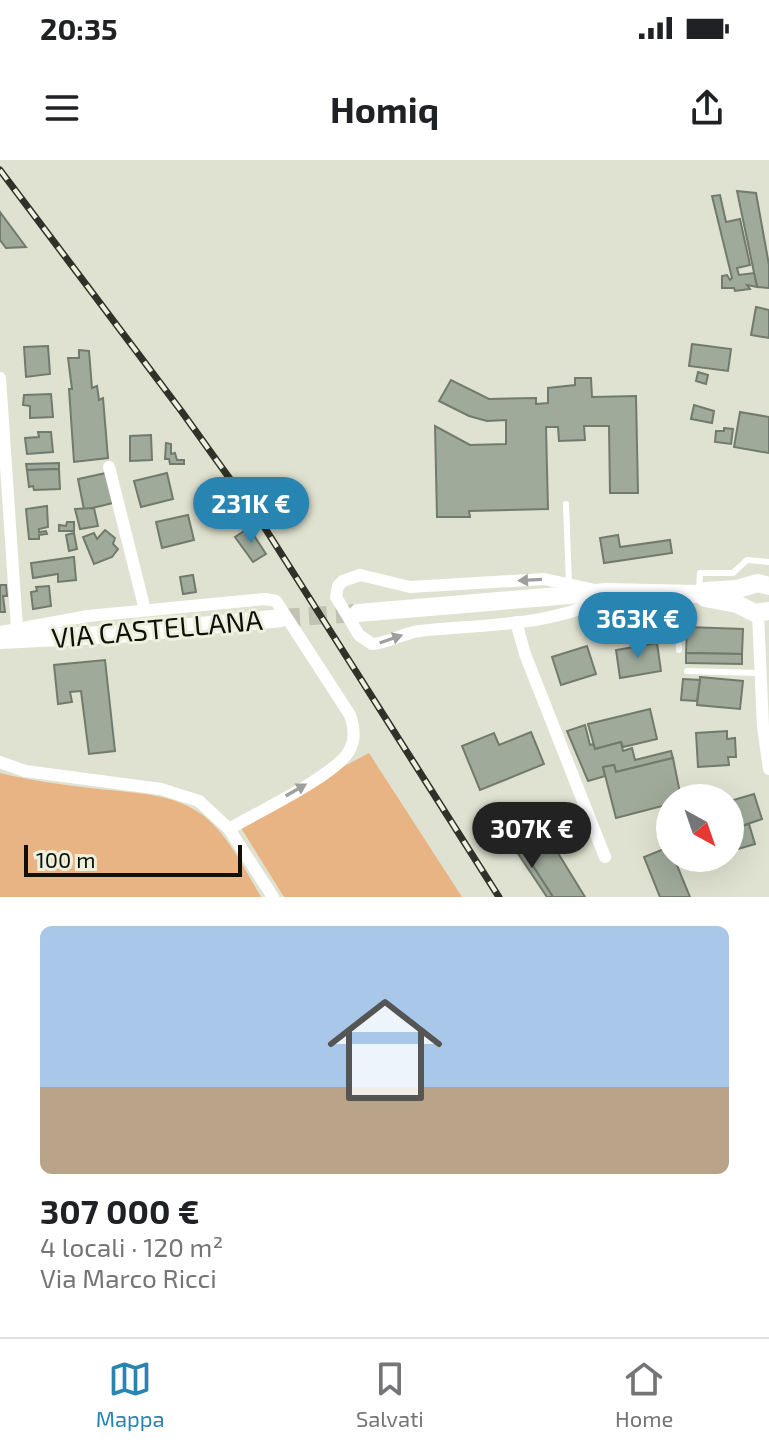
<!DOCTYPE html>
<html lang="it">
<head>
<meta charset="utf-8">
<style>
  :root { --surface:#fff; --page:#f2f2f2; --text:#202124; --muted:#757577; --line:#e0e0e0; --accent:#2884b1 }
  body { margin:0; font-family:"Exo 2",sans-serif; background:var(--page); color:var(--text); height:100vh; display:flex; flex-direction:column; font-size:30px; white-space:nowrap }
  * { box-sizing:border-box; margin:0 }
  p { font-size:26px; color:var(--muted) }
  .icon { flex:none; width:44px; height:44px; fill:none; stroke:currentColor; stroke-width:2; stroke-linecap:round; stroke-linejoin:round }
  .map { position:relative; height:737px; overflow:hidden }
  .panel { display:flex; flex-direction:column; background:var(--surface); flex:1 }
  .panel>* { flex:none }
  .needle { width:52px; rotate:140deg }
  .fabs { position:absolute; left:656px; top:624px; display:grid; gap:16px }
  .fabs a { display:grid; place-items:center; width:88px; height:88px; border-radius:50%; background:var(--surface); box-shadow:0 8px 32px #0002; font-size:40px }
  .scale { position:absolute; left:24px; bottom:20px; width:218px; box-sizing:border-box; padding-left:8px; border:4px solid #10100a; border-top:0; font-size:22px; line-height:28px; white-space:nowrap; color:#10100a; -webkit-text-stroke:6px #eef0de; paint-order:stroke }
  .price { position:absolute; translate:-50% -68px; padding:0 18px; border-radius:28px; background:var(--accent); color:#fff; font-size:26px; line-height:52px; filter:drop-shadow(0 2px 4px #0008) }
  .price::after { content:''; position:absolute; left:50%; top:48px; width:24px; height:18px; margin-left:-12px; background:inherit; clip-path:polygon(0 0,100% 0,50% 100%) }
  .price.on { background:#222; color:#fff }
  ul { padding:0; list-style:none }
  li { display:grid; align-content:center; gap:16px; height:424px; padding:0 40px }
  li span { display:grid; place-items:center; height:248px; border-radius:12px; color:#555 }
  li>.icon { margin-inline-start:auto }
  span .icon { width:144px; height:144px; fill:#fffc; stroke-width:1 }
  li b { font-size:34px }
  .status { display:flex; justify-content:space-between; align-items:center; height:56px; padding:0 40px; background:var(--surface); direction:ltr }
  .status svg { height:22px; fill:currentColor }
  header { display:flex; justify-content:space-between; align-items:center; height:104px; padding:0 40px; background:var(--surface); font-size:36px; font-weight:700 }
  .dock { display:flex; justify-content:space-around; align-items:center; height:112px; border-top:2px solid var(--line); background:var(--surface); font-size:22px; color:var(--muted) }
  .dock a { display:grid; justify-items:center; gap:4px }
  .dock .on { color:var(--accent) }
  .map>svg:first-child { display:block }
</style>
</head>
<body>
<div class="status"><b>20:35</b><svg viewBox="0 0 49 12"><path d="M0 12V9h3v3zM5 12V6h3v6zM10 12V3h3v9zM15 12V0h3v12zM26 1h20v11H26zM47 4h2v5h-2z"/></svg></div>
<header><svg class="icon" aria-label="menu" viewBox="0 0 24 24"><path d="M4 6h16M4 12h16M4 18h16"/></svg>Homiq<svg class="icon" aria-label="share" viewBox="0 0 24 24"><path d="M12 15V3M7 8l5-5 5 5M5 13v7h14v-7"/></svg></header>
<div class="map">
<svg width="769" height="737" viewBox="0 0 769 737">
  <rect width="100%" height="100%" fill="#e0e2d1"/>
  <!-- green -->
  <g fill="#e8b484">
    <polygon points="369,593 462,737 284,737 238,663"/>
    <path d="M0,613C32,621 65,625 98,629C135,633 174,633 204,656C229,676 245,710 261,737H0Z"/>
  </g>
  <!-- building -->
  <g fill="#9faa9b" stroke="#717b6d" stroke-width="2">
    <polygon points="737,31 756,33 769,105 769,128 757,127"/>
    <polygon points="720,35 726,62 740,59 750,105 737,108 739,115 754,113 757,127 747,125 750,129 735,131 734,128 722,128 722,116 727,115 730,120 732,118 712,36"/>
    <polygon points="0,52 26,87 6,88 0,80"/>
    <polygon points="756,147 769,150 769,178 751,175"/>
    <polygon points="692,184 731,189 728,211 689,206"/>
    <polygon points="48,186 50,214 26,217 24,187"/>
    <polygon points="79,190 89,191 92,228 97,226 99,240 103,238 108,298 74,302 69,229 72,229 68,198 79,198"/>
    <polygon points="698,212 708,215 706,224 696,221"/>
    <polygon points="575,218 591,218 592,237 636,236 638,333 610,333 609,266 584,266 585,280 559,281 558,267 546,267 548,349 469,351 470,357 437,357 435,266 470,285 506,284 506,260 487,261 469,256 439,241 451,220 489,239 536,238 536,244 548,243 548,228 575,225"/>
    <polygon points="51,234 53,257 30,258 30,246 23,245 24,235"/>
    <polygon points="694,245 714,251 712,263 691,259"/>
    <polygon points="740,252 769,257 769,293 734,287"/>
    <polygon points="724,268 733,269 731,284 715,282 716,271 724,271"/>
    <polygon points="38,272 51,272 53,292 27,294 25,278 39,277"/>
    <polygon points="151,275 152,300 130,301 130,276"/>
    <polygon points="166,283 171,284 171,294 175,293 177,300 184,300 184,304 170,304 169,299 165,299"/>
    <polygon points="59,303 59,309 27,310 26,304"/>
    <polygon points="59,309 60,329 34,330 33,326 29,327 27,310"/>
    <polygon points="106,313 113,343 84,350 78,319"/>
    <polygon points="167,313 173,339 141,347 134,321"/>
    <polygon points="47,346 48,367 39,369 39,372 46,371 47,374 39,375 39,379 29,379 26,349"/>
    <polygon points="94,348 98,366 80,369 75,349"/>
    <polygon points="188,355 194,380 162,388 156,362"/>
    <polygon points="67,362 74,362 74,371 59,371 59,365 66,366"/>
    <polygon points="249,368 266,394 253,402 235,377"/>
    <polygon points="105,370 115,378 113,384 118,389 112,397 94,404 83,377 94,373 97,379"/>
    <polygon points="74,373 77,389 69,391 66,375"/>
    <polygon points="618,375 620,387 670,380 672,393 604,403 600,378"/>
    <polygon points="74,397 76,420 58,422 58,414 33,418 31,403"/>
    <polygon points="193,415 196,432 183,434 180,417"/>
    <polygon points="0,425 6,425 7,436 3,436 5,452 0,452"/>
    <polygon points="49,426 51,446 33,449 31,432 37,431 36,427"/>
    <polygon points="687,467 743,469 742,494 686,493"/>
    <polygon points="657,483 661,511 620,518 616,490"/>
    <polygon points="587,486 596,514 561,525 552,497"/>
    <polygon points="686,493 742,494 742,504 686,503"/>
    <polygon points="105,500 115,591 89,594 81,531 70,532 72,542 58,544 54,505"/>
    <polygon points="700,517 743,521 740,549 697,545"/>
    <polygon points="683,519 700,520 697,541 681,540"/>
    <polygon points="650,549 657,579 623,587 621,582 595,589 588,564"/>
    <polygon points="585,565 590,585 593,584 595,589 621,582 623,591 632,588 635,600 671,591 673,598 616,612 614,605 603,607 605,616 588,621 567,571"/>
    <polygon points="727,571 727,579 735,578 736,597 728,597 729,605 698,607 696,573"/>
    <polygon points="531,572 544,604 480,630 462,586 494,573 499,585"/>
    <polygon points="673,598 681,638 670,638 670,644 616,658 603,607 614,605 616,612"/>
    <polygon points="754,634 762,659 730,670 730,641"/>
    <polygon points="749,664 755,684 738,689 732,669"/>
    <polygon points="542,667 585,737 553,737 518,683"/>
    <polygon points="518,683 553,737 547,737 513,686"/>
    <polygon points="669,687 670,698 674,698 690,737 660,737 644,697"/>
  </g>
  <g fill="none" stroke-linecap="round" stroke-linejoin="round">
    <!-- secondary-tunnel -->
    <polyline stroke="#c1c2b3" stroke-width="18" stroke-dasharray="18 9" stroke-linecap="butt" points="282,458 358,453"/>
    <!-- lane -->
    <g stroke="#fff" stroke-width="6">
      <polyline points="566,344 569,424"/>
      <polyline points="699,431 700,413 733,413 747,400 769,402"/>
      <polyline points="676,437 679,490"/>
      <polyline points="687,511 760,513"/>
    </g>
    <!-- street -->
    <g stroke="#fff" stroke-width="12">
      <polyline points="0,218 17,468"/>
      <polyline points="109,307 145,450"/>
      <path d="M591,429L544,419L410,427L360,415L343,421L338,426L336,437L359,475L372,484C389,483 403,473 419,471C484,464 554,467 611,435"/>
      <polyline points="758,454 763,567 769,609"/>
      <polyline points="516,462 525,494 605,697"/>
      <path d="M0,472L88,456L265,439L276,441L350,555C354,567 356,579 349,591C336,615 256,653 229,669"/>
      <polyline points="0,602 25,611 161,629 199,641 229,669 273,737"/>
    </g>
    <!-- secondary -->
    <g stroke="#fff" stroke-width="18">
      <polyline points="705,438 737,444 755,453 769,451"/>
      <polyline points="358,453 606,432 699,434 705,431 737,429 758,423 769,426"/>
      <polyline points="0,480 119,474 282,458"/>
    </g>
    <!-- rail casing -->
    <g stroke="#303129" stroke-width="7">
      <polyline id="rail" points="0,10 182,252 263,365 499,737"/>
    </g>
    <!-- rail -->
    <use href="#rail" stroke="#eef0de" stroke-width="4" stroke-dasharray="12" stroke-linecap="butt"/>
  </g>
  <!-- one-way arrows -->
  <defs><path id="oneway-solid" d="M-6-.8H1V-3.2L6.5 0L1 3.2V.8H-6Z" transform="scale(2)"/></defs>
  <g fill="#9f9f9d">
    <use href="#oneway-solid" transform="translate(530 420) rotate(177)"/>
    <use href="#oneway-solid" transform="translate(391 479) rotate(-19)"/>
    <use href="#oneway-solid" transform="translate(296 630) rotate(-30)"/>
  </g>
  <g text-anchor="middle" stroke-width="6" stroke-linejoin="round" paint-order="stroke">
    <!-- street labels -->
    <g font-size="28" fill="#10100a" stroke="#eef0de">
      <text transform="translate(157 469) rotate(-5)" y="10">VIA CASTELLANA</text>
    </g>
  </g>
</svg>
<div class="fabs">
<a><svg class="needle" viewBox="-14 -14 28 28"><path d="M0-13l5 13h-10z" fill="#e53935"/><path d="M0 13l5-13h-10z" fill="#757577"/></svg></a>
</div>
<div class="scale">100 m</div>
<b class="price" style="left:251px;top:385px">231K €</b>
<b class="price" style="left:638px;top:500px">363K €</b>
<b class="price on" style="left:532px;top:710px">307K €</b>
</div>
<section class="panel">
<ul>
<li><span style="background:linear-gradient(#a9c7e8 65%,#b9a48a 0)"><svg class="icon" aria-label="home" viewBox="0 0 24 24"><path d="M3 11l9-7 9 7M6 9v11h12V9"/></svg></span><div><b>307 000 €</b><p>4 locali · 120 m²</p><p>Via Marco Ricci</p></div></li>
</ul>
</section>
<nav class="dock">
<a class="on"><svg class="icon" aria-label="map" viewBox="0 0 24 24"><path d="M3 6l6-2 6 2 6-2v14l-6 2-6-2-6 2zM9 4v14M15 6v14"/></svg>Mappa</a>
<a><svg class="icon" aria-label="saved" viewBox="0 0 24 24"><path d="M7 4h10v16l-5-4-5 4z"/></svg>Salvati</a>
<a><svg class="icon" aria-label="home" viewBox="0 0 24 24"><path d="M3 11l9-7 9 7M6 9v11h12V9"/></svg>Home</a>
</nav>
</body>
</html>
